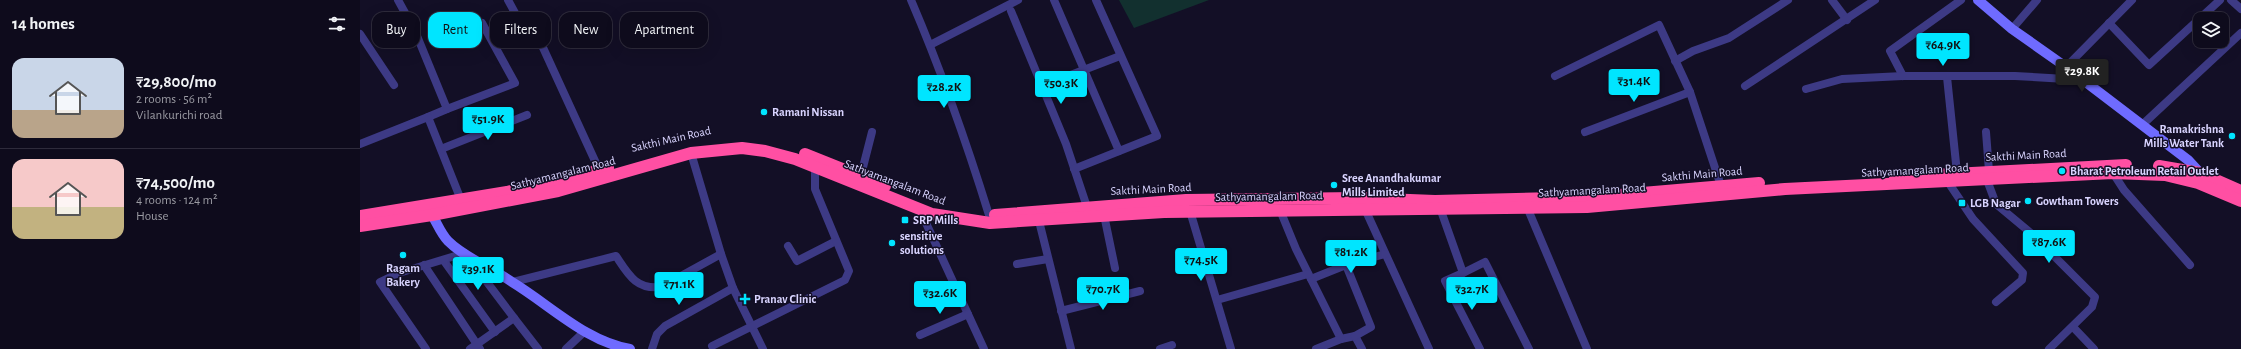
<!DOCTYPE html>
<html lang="en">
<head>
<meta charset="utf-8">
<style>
  :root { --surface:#0e0b1c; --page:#171425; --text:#f1f3f6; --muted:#9b9ba3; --line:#2e2b3b; --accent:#00e5ff }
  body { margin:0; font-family:"Alegreya Sans",sans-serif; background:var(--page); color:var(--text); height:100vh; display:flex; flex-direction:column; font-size:15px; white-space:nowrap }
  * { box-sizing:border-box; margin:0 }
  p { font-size:13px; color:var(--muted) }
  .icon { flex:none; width:22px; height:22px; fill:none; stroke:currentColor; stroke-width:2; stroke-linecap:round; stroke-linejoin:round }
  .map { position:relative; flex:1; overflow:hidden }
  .panel { display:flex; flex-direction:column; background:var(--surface); width:360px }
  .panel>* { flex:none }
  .hud { position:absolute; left:12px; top:12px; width:380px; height:36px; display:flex; gap:8px }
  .buttons { position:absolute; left:1833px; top:12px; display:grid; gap:8px }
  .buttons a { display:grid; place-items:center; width:36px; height:36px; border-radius:8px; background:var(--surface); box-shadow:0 4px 16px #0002,0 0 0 1px var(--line); font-size:20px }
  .price { position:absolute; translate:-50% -34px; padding:0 9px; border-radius:4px; background:var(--accent); color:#111; font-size:13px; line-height:26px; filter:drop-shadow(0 1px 2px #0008) }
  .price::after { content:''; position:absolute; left:50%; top:24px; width:12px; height:9px; margin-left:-6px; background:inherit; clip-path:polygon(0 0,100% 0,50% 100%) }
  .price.current { background:#222; color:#fff }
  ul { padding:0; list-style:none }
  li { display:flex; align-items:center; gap:12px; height:100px; padding:0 12px }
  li+li { border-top:1px solid var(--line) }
  li span { display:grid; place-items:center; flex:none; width:112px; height:80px; border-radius:12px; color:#555 }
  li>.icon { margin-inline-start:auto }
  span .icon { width:48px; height:48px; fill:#fffc; stroke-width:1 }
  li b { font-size:17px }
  h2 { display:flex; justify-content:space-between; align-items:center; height:48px; padding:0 12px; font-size:17px }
  .tag { padding:0 14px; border-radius:12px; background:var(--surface); box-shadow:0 4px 16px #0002,0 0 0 1px var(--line); font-size:14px; line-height:36px }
  .tag.current { background:var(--accent); color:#111 }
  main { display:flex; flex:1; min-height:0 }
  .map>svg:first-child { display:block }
</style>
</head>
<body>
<main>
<section class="panel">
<h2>14 homes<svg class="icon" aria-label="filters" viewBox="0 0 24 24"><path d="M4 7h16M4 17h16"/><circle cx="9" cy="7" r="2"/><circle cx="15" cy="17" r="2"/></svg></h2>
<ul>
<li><span style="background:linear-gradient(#c9d6e8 65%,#b9a48a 0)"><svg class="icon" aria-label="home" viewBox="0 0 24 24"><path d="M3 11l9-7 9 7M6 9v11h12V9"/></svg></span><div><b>₹29,800/mo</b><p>2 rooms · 56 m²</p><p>Vilankurichi road</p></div></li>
<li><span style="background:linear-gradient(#f6c9c9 60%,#c2b280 0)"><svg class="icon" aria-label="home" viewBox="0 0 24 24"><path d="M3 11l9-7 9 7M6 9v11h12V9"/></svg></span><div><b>₹74,500/mo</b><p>4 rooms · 124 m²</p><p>House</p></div></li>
</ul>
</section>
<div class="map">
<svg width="1881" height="349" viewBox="0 0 1881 349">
  <rect width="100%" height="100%" fill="#130f26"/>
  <!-- green -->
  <polygon fill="#12302f" points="759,0 849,0 774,28"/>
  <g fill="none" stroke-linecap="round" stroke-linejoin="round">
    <!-- street -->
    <g stroke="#3d3a85" stroke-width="8">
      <polyline points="38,0 55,31 87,109 68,117 101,200"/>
      <polyline points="148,0 161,24 174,28 241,174"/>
      <path d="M551,0C581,70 606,141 629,215"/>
      <polyline points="694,0 759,151"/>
      <polyline points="1472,0 1487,20"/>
      <polyline points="1871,0 1881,9"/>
      <polyline points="651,11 706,144 727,207"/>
      <polyline points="1749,23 1789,65 1860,0"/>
      <polyline points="1652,29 1677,0"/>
      <polyline points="0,34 34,85"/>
      <polyline points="570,45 658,0"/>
      <polyline points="1315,61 1333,51 1369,38 1428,0"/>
      <polyline points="1706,67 1772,0"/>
      <polyline points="1195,76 1299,25 1330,92 1361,186"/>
      <polyline points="1543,76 1530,51 1601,0"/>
      <polyline points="1587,77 1597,173"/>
      <polyline points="682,86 760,56"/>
      <polyline points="1385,86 1515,0"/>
      <polyline points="1446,89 1482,79 1543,76 1655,76 1723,80"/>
      <polyline points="87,109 155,83 122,23"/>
      <polyline points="1782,125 1881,33"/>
      <polyline points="1225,132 1330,92"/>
      <polyline points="1626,132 1629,171 1627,180 1636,204 1672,234 1735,297 1732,307 1689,349"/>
      <polyline points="0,144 68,117"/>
      <polyline points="81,149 167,115"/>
      <polyline points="331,153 361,254 373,288 403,349"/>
      <polyline points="714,169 797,136 736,0"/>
      <polyline points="1753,173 1764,190 1830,265"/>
      <polyline points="501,175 512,132"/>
      <polyline points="1588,182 1613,219 1663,273 1662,280 1636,302"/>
      <polyline points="1167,207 1227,349"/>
      <polyline points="1080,208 1103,273 1125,262 1169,349"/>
      <polyline points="1005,209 1069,349"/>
      <polyline points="560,210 624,349"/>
      <polyline points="920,210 936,249 981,339 995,336 1002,349"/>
      <polyline points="830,211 871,349"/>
      <polyline points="744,215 755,268"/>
      <polyline points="679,221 711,349"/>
      <polyline points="428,246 437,261 476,241"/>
      <polyline points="84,261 135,332"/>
      <polyline points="657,264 688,259"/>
      <polyline points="64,265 120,349"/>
      <polyline points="986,265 1011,327 995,336"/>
      <polyline points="1103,273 1085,281 1120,349"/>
      <polyline points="951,279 986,265 1025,254"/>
      <path d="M153,282L256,256C268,274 276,290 301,287L361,254"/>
      <polyline points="857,300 948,274"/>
      <polyline points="701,311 780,291"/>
      <polyline points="1713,327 1734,349"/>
      <polyline points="560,335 608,314"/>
      <polyline points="352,346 485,280 489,271 455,189 455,166"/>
      <polyline points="66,349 20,282 39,273 105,253 154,318"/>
      <polyline points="110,349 154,318 178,349"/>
      <polyline points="206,349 225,331"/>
      <polyline points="292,349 297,334 305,326 373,288"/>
      <polyline points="800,349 812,345"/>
      <polyline points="956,349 981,339"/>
    </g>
    <!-- secondary -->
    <g stroke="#6f6bff" stroke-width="10">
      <polyline points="1618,0 1652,29 1706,67 1828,160 1840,173 1839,177"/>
      <path d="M72,215C77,223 81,234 88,241C105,258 132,268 152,282C190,305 225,341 270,349"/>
    </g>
    <!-- highway -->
    <g stroke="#ff4fa3" stroke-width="12">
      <polyline points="445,154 525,186"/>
      <polyline points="1799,166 1840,173 1881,191"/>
      <polyline points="1535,177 1766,165"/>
      <polyline points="635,215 826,200 999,198 1075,201 1236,197 1399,183"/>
      <polyline points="0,216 147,192 248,168"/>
      <polyline points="0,226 72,215 198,191 331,153 382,148 405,151 435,159 572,214 630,223 804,212 1227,207 1425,189 1753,173 1805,175 1838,183 1881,201"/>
    </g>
  </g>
  <!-- markers -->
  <g fill="#00e5ff" stroke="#130f26" stroke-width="1.5">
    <circle cx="404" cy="112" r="4"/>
    <circle cx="1872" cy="136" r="4"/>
    <circle cx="1702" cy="171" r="4"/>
    <circle cx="974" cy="185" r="4"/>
    <circle cx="1668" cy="201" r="4"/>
    <rect x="1598" y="199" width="8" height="8" rx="2"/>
    <rect x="541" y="216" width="8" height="8" rx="2"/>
    <circle cx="532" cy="243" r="4"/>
    <circle cx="43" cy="255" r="4"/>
    <path d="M383 293h4v4h4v4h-4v4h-4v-4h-4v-4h4z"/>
  </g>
  <g text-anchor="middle" stroke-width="3" stroke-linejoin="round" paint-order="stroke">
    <!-- poi labels -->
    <g font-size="12" font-weight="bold" fill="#d9d4ff" stroke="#130f26" text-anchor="start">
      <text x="412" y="116">Ramani Nissan</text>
      <text x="1864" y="133" text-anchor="end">Ramakrishna<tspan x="1864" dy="14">Mills Water Tank</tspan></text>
      <text x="1710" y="175">Bharat Petroleum Retail Outlet</text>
      <text x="982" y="182">Sree Anandhakumar<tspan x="982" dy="14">Mills Limited</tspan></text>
      <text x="1676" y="205">Gowtham Towers</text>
      <text x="1610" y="207">LGB Nagar</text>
      <text x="553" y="224">SRP Mills</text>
      <text x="540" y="240">sensitive<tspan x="540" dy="14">solutions</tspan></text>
      <text x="43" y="272" text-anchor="middle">Ragam<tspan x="43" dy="14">Bakery</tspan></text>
      <text x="394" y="303">Pranav Clinic</text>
    </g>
    <!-- street labels -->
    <g font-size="12" fill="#d9d4ff" stroke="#130f26">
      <text transform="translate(311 139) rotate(-13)" y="4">Sakthi Main Road</text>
      <text transform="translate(1666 155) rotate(-3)" y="4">Sakthi Main Road</text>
      <text transform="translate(1555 170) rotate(-3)" y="4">Sathyamangalam Road</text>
      <text transform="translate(203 173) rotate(-14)" y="4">Sathyamangalam Road</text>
      <text transform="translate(1342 174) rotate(-5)" y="4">Sakthi Main Road</text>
      <text transform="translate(535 182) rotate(21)" y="4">Sathyamangalam Road</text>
      <text transform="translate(791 189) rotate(-3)" y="4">Sakthi Main Road</text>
      <text transform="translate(1232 190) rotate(-3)" y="4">Sathyamangalam Road</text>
      <text transform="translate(909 196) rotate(-1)" y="4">Sathyamangalam Road</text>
    </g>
  </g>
</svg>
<div class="buttons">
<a><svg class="icon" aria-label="layers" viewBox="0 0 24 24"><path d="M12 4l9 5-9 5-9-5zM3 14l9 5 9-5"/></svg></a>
</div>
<b class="price" style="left:1583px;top:67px">₹64.9K</b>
<b class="price current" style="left:1722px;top:93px">₹29.8K</b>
<b class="price" style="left:1274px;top:103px">₹31.4K</b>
<b class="price" style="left:701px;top:105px">₹50.3K</b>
<b class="price" style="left:584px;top:109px">₹28.2K</b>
<b class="price" style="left:128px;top:141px">₹51.9K</b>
<b class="price" style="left:1689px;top:264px">₹87.6K</b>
<b class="price" style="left:991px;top:274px">₹81.2K</b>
<b class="price" style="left:841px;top:282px">₹74.5K</b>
<b class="price" style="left:118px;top:291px">₹39.1K</b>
<b class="price" style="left:319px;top:306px">₹71.1K</b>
<b class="price" style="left:743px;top:311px">₹70.7K</b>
<b class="price" style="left:1112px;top:311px">₹32.7K</b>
<b class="price" style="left:580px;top:315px">₹32.6K</b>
<div class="hud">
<a class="tag">Buy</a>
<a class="tag current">Rent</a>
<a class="tag">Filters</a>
<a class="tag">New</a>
<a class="tag">Apartment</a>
</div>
</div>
</main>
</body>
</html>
